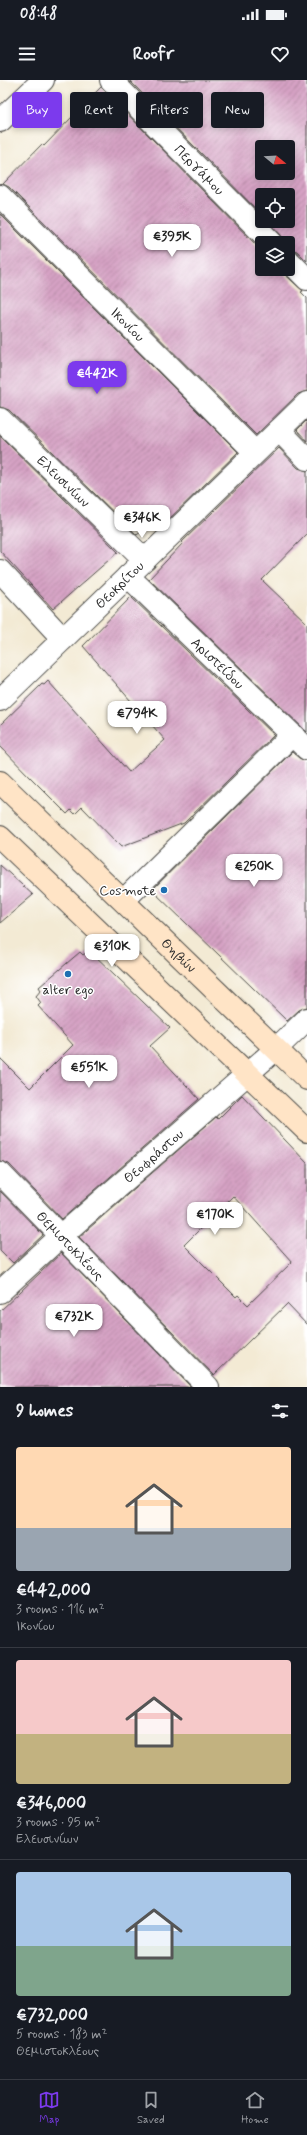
<!DOCTYPE html>
<html lang="en">
<head>
<meta charset="utf-8">
<style>
  :root { --surface:#171b24; --page:#20242c; --text:#f1f3f6; --muted:#9ea1a6; --line:#363941; --accent:#7c3aed }
  body { margin:0; font-family:Mynerve,sans-serif; background:var(--page); color:var(--text); height:100vh; display:flex; flex-direction:column; font-size:15px; white-space:nowrap }
  * { box-sizing:border-box; margin:0 }
  p { font-size:13px; color:var(--muted) }
  .icon { flex:none; width:22px; height:22px; fill:none; stroke:currentColor; stroke-width:2; stroke-linecap:round; stroke-linejoin:round }
  .map { position:relative; height:1307px; overflow:hidden }
  .sheet { display:flex; flex-direction:column; background:var(--surface); flex:1 }
  .sheet>* { flex:none }
  .banner { position:absolute; left:12px; top:12px; width:283px; height:36px; display:flex; gap:8px }
  .needle { width:26px; rotate:108deg }
  .controls { position:absolute; left:255px; top:60px; display:grid; gap:8px }
  .controls a { display:grid; place-items:center; width:40px; height:40px; border-radius:4px; background:var(--surface); box-shadow:0 2px 6px #0003; font-size:20px }
  .price { position:absolute; translate:-50% -34px; padding:0 9px; border-radius:8px; background:#fff; color:#222; font-size:13px; line-height:26px; filter:drop-shadow(0 1px 2px #0008) }
  .price::after { content:''; position:absolute; left:50%; top:24px; width:12px; height:9px; margin-left:-6px; background:inherit; clip-path:polygon(0 0,100% 0,50% 100%) }
  .price.selected { background:var(--accent); color:#fff }
  ul { padding:0; list-style:none }
  li { display:grid; align-content:center; gap:8px; height:212px; padding:0 16px }
  li+li { border-top:1px solid var(--line) }
  li span { display:grid; place-items:center; height:124px; border-radius:4px; color:#555 }
  li>.icon { margin-inline-start:auto }
  span .icon { width:72px; height:72px; fill:#fffc; stroke-width:1 }
  li b { font-size:17px }
  h2 { display:flex; justify-content:space-between; align-items:center; height:48px; padding:0 16px; font-size:17px }
  .pill { padding:0 14px; border-radius:4px; background:var(--surface); box-shadow:0 2px 6px #0003; font-size:14px; line-height:36px }
  .pill.selected { background:var(--accent); color:#fff }
  .status { display:flex; justify-content:space-between; align-items:center; height:28px; padding:0 20px; background:var(--surface); direction:ltr }
  .status svg { height:11px; fill:currentColor }
  header { display:flex; justify-content:space-between; align-items:center; height:52px; padding:0 16px; background:var(--surface); font-size:18px; font-weight:700 }
  .tabs { display:flex; justify-content:space-around; align-items:center; height:56px; border-top:1px solid var(--line); background:var(--surface); font-size:11px; color:var(--muted) }
  .tabs a { display:grid; justify-items:center; gap:2px }
  .tabs .selected { color:var(--accent) }
  .map>svg:first-child { display:block }
</style>
</head>
<body>
<div class="status"><b>08:48</b><svg viewBox="0 0 49 12"><path d="M0 12V9h3v3zM5 12V6h3v6zM10 12V3h3v9zM15 12V0h3v12zM26 1h20v11H26zM47 4h2v5h-2z"/></svg></div>
<header><svg class="icon" aria-label="menu" viewBox="0 0 24 24"><path d="M4 6h16M4 12h16M4 18h16"/></svg>Roofr<svg class="icon" aria-label="heart" viewBox="0 0 24 24"><path d="M12 20l-8-8c-3-5 5-10 8-4 3-6 11-1 8 4z"/></svg></header>
<div class="map">
<svg width="307" height="1307" viewBox="0 0 307 1307">
  <defs>
    <pattern id="building-hatch" width="6" height="6" patternUnits="userSpaceOnUse"><rect width="6" height="6" fill="#d6a2c4"/><path d="M-1 1l2-2M0 6l6-6M5 7l2-2" fill="none" stroke="#ae849f"/></pattern>
  </defs>
  <rect width="100%" height="100%" fill="#fff"/>
  <filter id="ink" filterUnits="userSpaceOnUse"><feTurbulence type="fractalNoise" baseFrequency=".025" numOctaves="2"/><feDisplacementMap in="SourceGraphic" scale="8" xChannelSelector="R" yChannelSelector="G"/><feConvolveMatrix kernelMatrix="1 2 1 2 8 2 1 2 1" color-interpolation-filters="sRGB"/></filter>
  <filter id="wash" filterUnits="userSpaceOnUse"><feTurbulence type="fractalNoise" baseFrequency=".012" numOctaves="4" result="noise"/><feDisplacementMap in="SourceGraphic" scale="16" xChannelSelector="R" yChannelSelector="G"/><feGaussianBlur stdDeviation="0.9" result="paint"/><feColorMatrix in="noise" values="0 0 0 0 0 0 0 0 0 0 0 0 0 0 0 0 0 1.4 0 .05"/><feComposite in="paint" operator="in"/></filter>
  <g filter="url(#wash)">
    <rect width="100%" height="100%" fill="#f3ead4"/>
    <g id="blocks">
      <!-- building -->
      <g fill="url(#building-hatch)" fill-rule="evenodd">
        <path d="M129,0H307V181L297,171L288,168V163H284L281,155L268,141H288V115H262V135ZM262,67H288V93H262Z"/>
        <polygon points="101,7 262,171 262,189 279,189 303,211 301,212 307,218 307,311 298,314 256,355 9,107 3,104 42,64 44,66"/>
        <polygon points="0,134 238,372 164,444 158,437 137,455 9,330 0,327"/>
        <polygon points="307,340 307,361 297,350"/>
        <polygon points="0,356 118,472 53,529 0,471"/>
        <polygon points="279,368 298,388 307,391 307,454 262,500 307,543 307,652 149,499 183,463 182,462"/>
        <polygon points="131,517 274,655 184,743 121,767 82,727 75,734 71,730 67,734 31,698 0,666 0,645 42,604 44,605 48,601 129,692 165,660 83,566"/>
        <polygon points="292,672 299,678 307,681 307,927 299,930 287,941 152,810"/>
        <polygon points="0,785 33,815 0,843"/>
        <polygon points="89,870 170,948 150,966 199,1019 62,1139 9,1084 0,1081 0,978 30,1008 73,965 38,926 41,923 36,916 41,910 39,907 80,872 83,875"/>
        <path d="M242,1015L307,1083V1245L287,1224L214,1295L79,1157L216,1037L218,1039ZM233,1116L292,1182L248,1225L238,1215L236,1217L184,1165Z"/>
        <polygon points="0,1111 43,1155 13,1183 0,1170"/>
        <polygon points="61,1173 191,1307 0,1307 0,1231"/>
      </g>
    </g>
  </g>
  <g filter="url(#ink)">
    <use href="#blocks" fill-opacity="0" stroke="#494844" stroke-width="1"/>
    <g fill="none" stroke-linecap="round" stroke-linejoin="round">
      <!-- street casing -->
      <g stroke="#494844" stroke-width="24">
        <g id="street">
          <path id="s1" d="M111,0L272,163"/>
          <polyline points="0,41 43,0"/>
          <path id="s2" d="M0,116L255,372"/>
          <polyline points="288,180 307,199"/>
          <path id="s3" d="M0,339L145,480"/>
          <polyline points="279,350 307,379"/>
          <polyline points="0,491 63,559"/>
          <path id="s4" d="M128,496L307,669"/>
          <path id="s5" d="M0,620L307,323"/>
          <polyline points="124,820 292,655"/>
          <path id="s6" d="M0,1093L208,1307"/>
          <path id="s7" d="M0,1212L61,1156L276,969L307,939"/>
        </g>
      </g>
      <!-- secondary casing -->
      <g stroke="#494844" stroke-width="24">
        <g id="secondary">
          <path id="s8" d="M0,702L307,999"/>
          <polyline points="0,757 307,1051"/>
        </g>
      </g>
      <!-- street -->
      <use href="#street" stroke="#fff" stroke-width="22"/>
      <!-- secondary -->
      <use href="#secondary" stroke="#ffe4c6" stroke-width="22"/>
    </g>
  </g>
  <!-- markers -->
  <g fill="#1f6fb2" stroke="#fff" stroke-width="1.5">
    <circle cx="164" cy="810" r="4"/>
    <circle cx="68" cy="894" r="4"/>
  </g>
  <g text-anchor="middle" stroke-width="3" stroke-linejoin="round" paint-order="stroke">
    <!-- street labels -->
    <g font-size="14" fill="#2b2b2b" stroke="#fff">
      <text dy="5" stroke="none"><textPath href="#s1" startOffset="126">Περγάμου</textPath></text>
      <text dy="5" stroke="none"><textPath href="#s2" startOffset="181">Ικονίου</textPath></text>
      <text dy="5" stroke="none"><textPath href="#s3" startOffset="89">Ελευσινίων</textPath></text>
      <text dy="5" stroke="none"><textPath href="#s5" startOffset="166">Θεοκρίτου</textPath></text>
      <text dy="5" stroke="none"><textPath href="#s4" startOffset="125">Αριστείδου</textPath></text>
      <text dy="5" stroke="none"><textPath href="#s8" startOffset="249">Θηβών</textPath></text>
      <text dy="5" stroke="none"><textPath href="#s7" startOffset="205">Θεοφράστου</textPath></text>
      <text dy="5" stroke="none"><textPath href="#s6" startOffset="101">Θεμιστοκλέους</textPath></text>
    </g>
    <!-- poi labels -->
    <g font-size="14" fill="#2b2b2b" stroke="#fff" text-anchor="end">
      <text x="156" y="815">Cosmote</text>
      <text x="68" y="914" text-anchor="middle">alter ego</text>
    </g>
  </g>
</svg>
<div class="controls">
<a><svg class="needle" viewBox="-14 -14 28 28"><path d="M0-13l5 13h-10z" fill="#e53935"/><path d="M0 13l5-13h-10z" fill="#9ea1a6"/></svg></a>
<a><svg class="icon" aria-label="locate" viewBox="0 0 24 24"><circle cx="12" cy="12" r="6"/><path d="M12 2v4M12 18v4M2 12h4M18 12h4"/></svg></a>
<a><svg class="icon" aria-label="layers" viewBox="0 0 24 24"><path d="M12 4l9 5-9 5-9-5zM3 14l9 5 9-5"/></svg></a>
</div>
<b class="price" style="left:172px;top:178px">€395K</b>
<b class="price selected" style="left:97px;top:315px">€442K</b>
<b class="price" style="left:142px;top:459px">€346K</b>
<b class="price" style="left:137px;top:655px">€794K</b>
<b class="price" style="left:254px;top:808px">€250K</b>
<b class="price" style="left:112px;top:888px">€310K</b>
<b class="price" style="left:89px;top:1009px">€551K</b>
<b class="price" style="left:215px;top:1156px">€170K</b>
<b class="price" style="left:74px;top:1258px">€732K</b>
<div class="banner">
<a class="pill selected">Buy</a>
<a class="pill">Rent</a>
<a class="pill">Filters</a>
<a class="pill">New</a>
</div>
</div>
<section class="sheet">
<h2>9 homes<svg class="icon" aria-label="filters" viewBox="0 0 24 24"><path d="M4 7h16M4 17h16"/><circle cx="9" cy="7" r="2"/><circle cx="15" cy="17" r="2"/></svg></h2>
<ul>
<li><span style="background:linear-gradient(#ffd9b3 65%,#9aa5b1 0)"><svg class="icon" aria-label="home" viewBox="0 0 24 24"><path d="M3 11l9-7 9 7M6 9v11h12V9"/></svg></span><div><b>€442,000</b><p>3 rooms · 116 m²</p><p>Ικονίου</p></div></li>
<li><span style="background:linear-gradient(#f6c9c9 60%,#c2b280 0)"><svg class="icon" aria-label="home" viewBox="0 0 24 24"><path d="M3 11l9-7 9 7M6 9v11h12V9"/></svg></span><div><b>€346,000</b><p>3 rooms · 95 m²</p><p>Ελευσινίων</p></div></li>
<li><span style="background:linear-gradient(#a9c7e8 60%,#7fa58c 0)"><svg class="icon" aria-label="home" viewBox="0 0 24 24"><path d="M3 11l9-7 9 7M6 9v11h12V9"/></svg></span><div><b>€732,000</b><p>5 rooms · 183 m²</p><p>Θεμιστοκλέους</p></div></li>
</ul>
</section>
<nav class="tabs">
<a class="selected"><svg class="icon" aria-label="map" viewBox="0 0 24 24"><path d="M3 6l6-2 6 2 6-2v14l-6 2-6-2-6 2zM9 4v14M15 6v14"/></svg>Map</a>
<a><svg class="icon" aria-label="saved" viewBox="0 0 24 24"><path d="M7 4h10v16l-5-4-5 4z"/></svg>Saved</a>
<a><svg class="icon" aria-label="home" viewBox="0 0 24 24"><path d="M3 11l9-7 9 7M6 9v11h12V9"/></svg>Home</a>
</nav>
</body>
</html>
